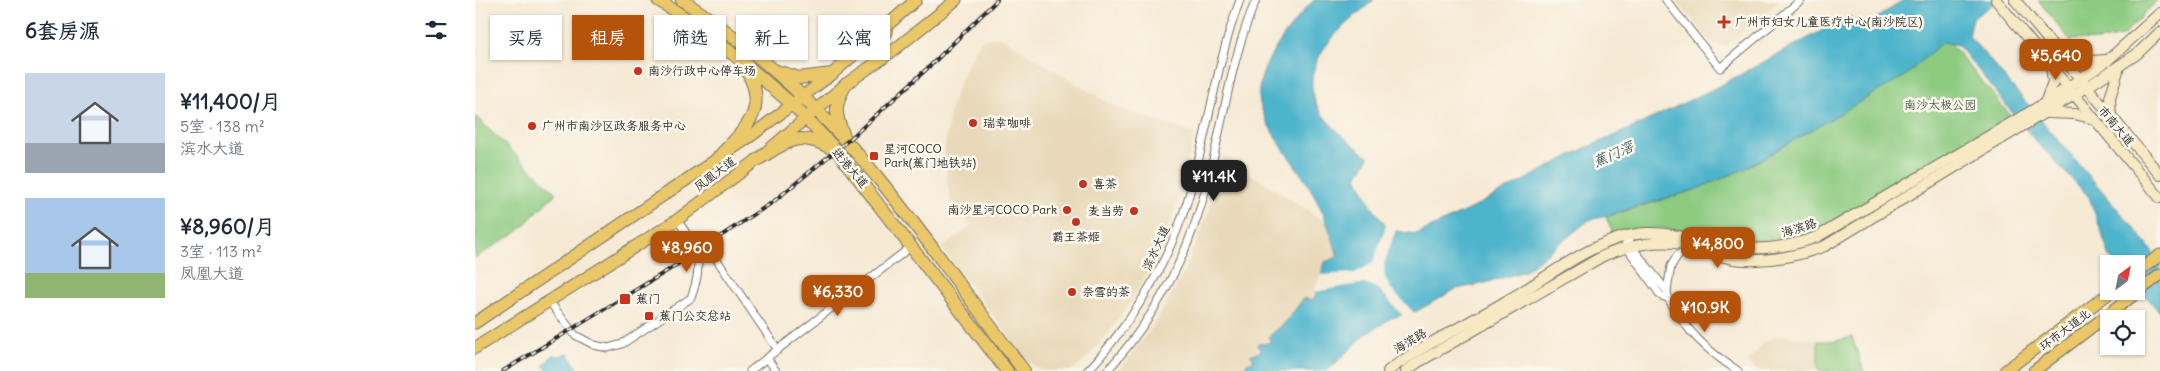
<!DOCTYPE html>
<html lang="zh">
<head>
<meta charset="utf-8">
<style>
  :root { --surface:#fff; --page:#f6f6f7; --text:#1f2937; --muted:#747a83; --accent:#b45309 }
  body { margin:0; font-family:Delius,"LXGW WenKai TC",sans-serif; background:var(--page); color:var(--text); height:100vh; display:flex; flex-direction:column; font-size:19px; white-space:nowrap }
  * { box-sizing:border-box; margin:0 }
  p { font-size:16px; color:var(--muted) }
  .icon { flex:none; width:28px; height:28px; fill:none; stroke:currentColor; stroke-width:2; stroke-linecap:round; stroke-linejoin:round }
  .map { position:relative; flex:1; overflow:hidden }
  .sheet { display:flex; flex-direction:column; background:var(--surface); width:475px }
  .sheet>* { flex:none }
  .banner { position:absolute; left:15px; top:15px; width:475px; height:45px; display:flex; gap:10px }
  .needle { width:32px; rotate:32deg }
  .buttons { position:absolute; left:1625px; top:255px; display:grid; gap:10px }
  .buttons a { display:grid; place-items:center; width:45px; height:45px; border-radius:0px; background:var(--surface); box-shadow:0 1px 4px #0004; font-size:25px }
  .price { position:absolute; translate:-50% -42px; padding:0 11px; border-radius:10px; background:var(--accent); color:#fff; font-size:16px; line-height:32px; filter:drop-shadow(0 1px 2px #0008) }
  .price::after { content:''; position:absolute; left:50%; top:30px; width:15px; height:11px; margin-left:-8px; background:inherit; clip-path:polygon(0 0,100% 0,50% 100%) }
  .price.selected { background:#222; color:#fff }
  ul { padding:0; list-style:none }
  li { display:flex; align-items:center; gap:15px; height:125px; padding:0 25px }
  li span { display:grid; place-items:center; flex:none; width:140px; height:100px; border-radius:0px; color:#555 }
  li>.icon { margin-inline-start:auto }
  span .icon { width:60px; height:60px; fill:#fffc; stroke-width:1 }
  li b { font-size:21px }
  h2 { display:flex; justify-content:space-between; align-items:center; height:60px; padding:0 25px; font-size:21px }
  .tag { padding:0 18px; border-radius:0px; background:var(--surface); box-shadow:0 1px 4px #0004; font-size:18px; line-height:45px }
  .tag.selected { background:var(--accent); color:#fff }
  main { display:flex; flex:1; min-height:0 }
  .map>svg:first-child { display:block }
</style>
</head>
<body>
<main>
<section class="sheet">
<h2>6套房源<svg class="icon" aria-label="filters" viewBox="0 0 24 24"><path d="M4 7h16M4 17h16"/><circle cx="9" cy="7" r="2"/><circle cx="15" cy="17" r="2"/></svg></h2>
<ul>
<li><span style="background:linear-gradient(#c9d6e8 70%,#9aa5b1 0)"><svg class="icon" aria-label="home" viewBox="0 0 24 24"><path d="M3 11l9-7 9 7M6 9v11h12V9"/></svg></span><div><b>¥11,400/月</b><p>5室 · 138 m²</p><p>滨水大道</p></div></li>
<li><span style="background:linear-gradient(#a9c7e8 75%,#8fb573 0)"><svg class="icon" aria-label="home" viewBox="0 0 24 24"><path d="M3 11l9-7 9 7M6 9v11h12V9"/></svg></span><div><b>¥8,960/月</b><p>3室 · 113 m²</p><p>凤凰大道</p></div></li>
</ul>
</section>
<div class="map">
<svg width="1685" height="371" viewBox="0 0 1685 371">
  <rect width="100%" height="100%" fill="#fbf7ec"/>
  <filter id="ink" filterUnits="userSpaceOnUse"><feTurbulence type="fractalNoise" baseFrequency=".02" numOctaves="2"/><feDisplacementMap in="SourceGraphic" scale="10" xChannelSelector="R" yChannelSelector="G"/><feConvolveMatrix kernelMatrix="1 2 1 2 8 2 1 2 1" color-interpolation-filters="sRGB"/></filter>
  <filter id="wash" filterUnits="userSpaceOnUse"><feTurbulence type="fractalNoise" baseFrequency=".0096" numOctaves="4" result="noise"/><feDisplacementMap in="SourceGraphic" scale="20" xChannelSelector="R" yChannelSelector="G"/><feGaussianBlur stdDeviation="1.12" result="paint"/><feColorMatrix in="noise" values="0 0 0 0 0 0 0 0 0 0 0 0 0 0 0 0 0 1.4 0 .05"/><feComposite in="paint" operator="in"/></filter>
  <g filter="url(#wash)">
    <rect width="100%" height="100%" fill="#f6ead5"/>
    <!-- built -->
    <g fill="#e9d9ba">
      <polygon points="1201,0 1305,0 1250,46 1237,44"/>
      <polygon points="524,36 638,106 720,134 703,201 690,237 673,271 654,304 632,335 607,363 594,371 568,371 553,362 467,248 496,226 476,200 472,182 470,147 475,111 486,77 506,40"/>
      <polygon points="748,156 852,223 863,257 850,262 840,297 836,300 829,298 818,315 793,337 795,343 784,347 785,352 775,355 778,357 778,361 772,363 768,371 644,371 681,322 711,268 734,211"/>
      <polygon points="1310,335 1343,341 1343,369 1341,371 1284,371 1272,363 1288,343 1302,336"/>
    </g>
    <!-- green -->
    <g fill="#8dcb81" stroke="#5c7b56">
      <polygon points="1563,0 1683,0 1648,36 1622,41 1594,39"/>
      <polygon points="1467,42 1474,42 1536,116 1338,233 1318,238 1275,241 1229,232 1182,228 1138,234 1131,217 1219,190 1269,169 1431,75"/>
      <polygon points="0,116 81,193 43,231 0,258"/>
      <polygon points="1377,337 1389,371 1344,371 1343,369 1343,341 1360,341"/>
    </g>
    <!-- water -->
    <g fill="#4db4cc" stroke="#3c707c">
      <path d="M839,0H899C869,25 821,61 842,106C848,121 880,147 894,157L882,177L897,207L914,230L942,234L993,210L1104,151L1159,127L1244,86L1374,16L1388,27L1428,0H1524L1498,18L1494,36L1665,235L1685,262V312L1661,286V264H1641L1635,257L1614,197L1557,137L1483,45L1467,42L1431,75L1269,169L1219,190L1131,216L1114,220L1050,271L1010,283L981,289L942,311L916,318L890,335L852,371H768L772,363L778,361V357L775,355L785,352L786,349L782,346L783,344L795,343V340L793,337L809,324L829,298L836,300L840,297L850,262L863,257C857,235 849,213 838,193C823,165 787,128 784,97C781,67 818,21 839,0Z"/>
      <polygon points="93,353 104,371 73,371 68,366 78,355 84,356"/>
    </g>
    <!-- pier -->
    <polygon fill="#f6ead5" points="912,223 916,228 921,229 909,263 909,276 916,289 940,314 929,317 904,289 893,284 883,284 839,292 845,275 880,273 898,263"/>
  </g>
  <g filter="url(#ink)">
    <g fill="none" stroke-linecap="round" stroke-linejoin="round">
      <!-- street casing -->
      <g stroke="#726e66" stroke-width="9">
        <g id="street">
          <polyline points="1191,0 1245,68 1326,0"/>
          <polyline points="219,244 238,254 303,350"/>
          <polyline points="1150,245 1186,296 1193,298 1192,291 1156,246 1152,236"/>
          <polyline points="1192,291 1196,266 1203,255 1215,246"/>
          <path d="M1193,298C1212,332 1231,350 1263,371"/>
          <path d="M74,301L100,335L119,345L133,348L147,344L216,298C229,263 224,249 202,220"/>
          <polyline points="292,358 301,371"/>
          <polyline points="275,371 437,246"/>
          <path d="M612,371C628,356 642,336 655,318C679,283 699,244 712,202C733,136 740,66 765,0"/>
          <path d="M632,371C679,319 713,256 731,188C748,126 755,60 781,0"/>
        </g>
      </g>
      <!-- secondary casing -->
      <g stroke="#726e66" stroke-width="12">
        <g id="secondary">
          <polyline points="1521,0 1685,198"/>
          <polyline points="1540,0 1685,175"/>
          <polyline points="1584,53 1614,61 1632,60"/>
          <polyline points="1570,103 1578,82 1576,67"/>
          <polyline points="1573,113 1600,114 1619,119"/>
          <polyline points="1636,116 1635,98 1644,67"/>
          <path d="M913,371C950,343 993,324 1033,300C1075,276 1122,236 1171,233C1191,232 1208,237 1227,242C1267,252 1304,251 1342,237L1570,103L1633,60L1685,13"/>
          <path d="M931,371L942,363L1128,256C1154,245 1187,238 1215,246C1230,250 1243,257 1259,259C1290,263 1320,257 1350,246L1612,87L1662,54L1685,32"/>
        </g>
      </g>
      <!-- primary casing -->
      <g stroke="#726e66" stroke-width="13">
        <g id="primary">
          <path d="M407,59C400,50 407,41 412,32"/>
          <polyline points="1661,273 1685,255"/>
          <polyline points="0,323 276,136 357,74 441,0"/>
          <polyline points="0,348 202,220 282,160 371,84 419,50 481,0"/>
          <polyline points="1530,371 1637,291"/>
          <polyline points="1559,371 1685,275"/>
        </g>
      </g>
      <!-- highway casing -->
      <g stroke="#726e66" stroke-width="14">
        <g id="highway">
          <polyline points="183,0 212,19 263,58 318,105 362,151 532,371"/>
          <path d="M207,0C280,48 347,110 403,178C454,240 500,307 549,371"/>
          <polyline points="301,71 324,78 357,74"/>
          <path d="M369,136C359,113 359,106 371,84"/>
          <path d="M282,160C311,143 320,130 354,147"/>
          <path d="M240,161C268,130 297,111 270,68"/>
        </g>
      </g>
      <!-- street -->
      <use href="#street" stroke="#fff" stroke-width="7"/>
      <!-- secondary -->
      <use href="#secondary" stroke="#f7e9c3" stroke-width="10"/>
      <!-- primary -->
      <use href="#primary" stroke="#eac769" stroke-width="11"/>
      <!-- highway -->
      <use href="#highway" stroke="#eac769" stroke-width="12"/>
      <!-- rail casing -->
      <g stroke="#2b2b2b" stroke-width="4">
        <polyline id="rail" points="28,371 192,271 298,202 376,138 455,66 522,0"/>
      </g>
      <!-- rail -->
      <use href="#rail" stroke="#fbf7ec" stroke-width="2" stroke-dasharray="5.5" stroke-linecap="butt"/>
    </g>
  </g>
  <!-- markers -->
  <g fill="#c8321e" stroke="#fbf7ec" stroke-width="2">
    <path d="M1246.5 14.5h5v5h5v5h-5v5h-5v-5h-5v-5h5z"/>
    <circle cx="163" cy="71" r="5"/>
    <circle cx="498" cy="123" r="5"/>
    <circle cx="57" cy="126" r="5"/>
    <rect x="394" y="151" width="10" height="10" rx="2.5"/>
    <circle cx="608" cy="184" r="5"/>
    <circle cx="592" cy="210" r="5"/>
    <circle cx="659" cy="211" r="5"/>
    <circle cx="601" cy="222" r="5"/>
    <circle cx="597" cy="292" r="5"/>
    <rect x="144" y="293" width="12" height="12" rx="2.5"/>
    <rect x="169" y="311" width="10" height="10" rx="2.5"/>
  </g>
  <g text-anchor="middle" stroke-width="5" stroke-linejoin="round" paint-order="stroke">
    <!-- poi labels -->
    <g font-size="12" fill="#2b2b2b" stroke="#fbf7ec" text-anchor="start">
      <text x="1260" y="26">广州市妇女儿童医疗中心(南沙院区)</text>
      <text x="173" y="75">南沙行政中心停车场</text>
      <text x="508" y="127">瑞幸咖啡</text>
      <text x="67" y="130">广州市南沙区政务服务中心</text>
      <text x="409" y="153">星河COCO<tspan x="409" dy="14">Park(蕉门地铁站)</tspan></text>
      <text x="618" y="188">喜茶</text>
      <text x="582" y="214" text-anchor="end">南沙星河COCO Park</text>
      <text x="649" y="215" text-anchor="end">麦当劳</text>
      <text x="601" y="241" text-anchor="middle">霸王茶姬</text>
      <text x="607" y="296">奈雪的茶</text>
      <text x="161" y="303">蕉门</text>
      <text x="184" y="320">蕉门公交总站</text>
    </g>
    <!-- park labels -->
    <g font-size="12" fill="#485b45" stroke="#fbf7ec">
      <text x="1465" y="109">南沙太极公园</text>
    </g>
    <!-- street labels -->
    <g font-size="12" fill="#2b2b2b" stroke="#fbf7ec">
      <text transform="translate(1641 126) rotate(50)" y="4">市南大道</text>
      <text transform="translate(375 168) rotate(50)" y="4">进港大道</text>
      <text transform="translate(240 174) rotate(-37)" y="4">凤凰大道</text>
      <text transform="translate(1324 228) rotate(-18)" y="4">海滨路</text>
      <text transform="translate(681 248) rotate(-65)" y="4">滨水大道</text>
      <text transform="translate(1590 330) rotate(-37)" y="4">环市大道北</text>
      <text transform="translate(935 341) rotate(-31)" y="4">海滨路</text>
    </g>
    <!-- water labels -->
    <g font-size="14" font-style="italic" fill="#375b63" stroke="#fbf7ec">
      <text transform="translate(1138 154) rotate(-24)" y="5">蕉门滘</text>
    </g>
  </g>
</svg>
<div class="buttons">
<a><svg class="needle" viewBox="-14 -14 28 28"><path d="M0-13l5 13h-10z" fill="#e53935"/><path d="M0 13l5-13h-10z" fill="#747a83"/></svg></a>
<a><svg class="icon" aria-label="locate" viewBox="0 0 24 24"><circle cx="12" cy="12" r="6"/><path d="M12 2v4M12 18v4M2 12h4M18 12h4"/></svg></a>
</div>
<b class="price" style="left:1581px;top:81px">¥5,640</b>
<b class="price selected" style="left:739px;top:202px">¥11.4K</b>
<b class="price" style="left:1243px;top:269px">¥4,800</b>
<b class="price" style="left:212px;top:273px">¥8,960</b>
<b class="price" style="left:363px;top:317px">¥6,330</b>
<b class="price" style="left:1230px;top:333px">¥10.9K</b>
<div class="banner">
<a class="tag">买房</a>
<a class="tag selected">租房</a>
<a class="tag">筛选</a>
<a class="tag">新上</a>
<a class="tag">公寓</a>
</div>
</div>
</main>
</body>
</html>
